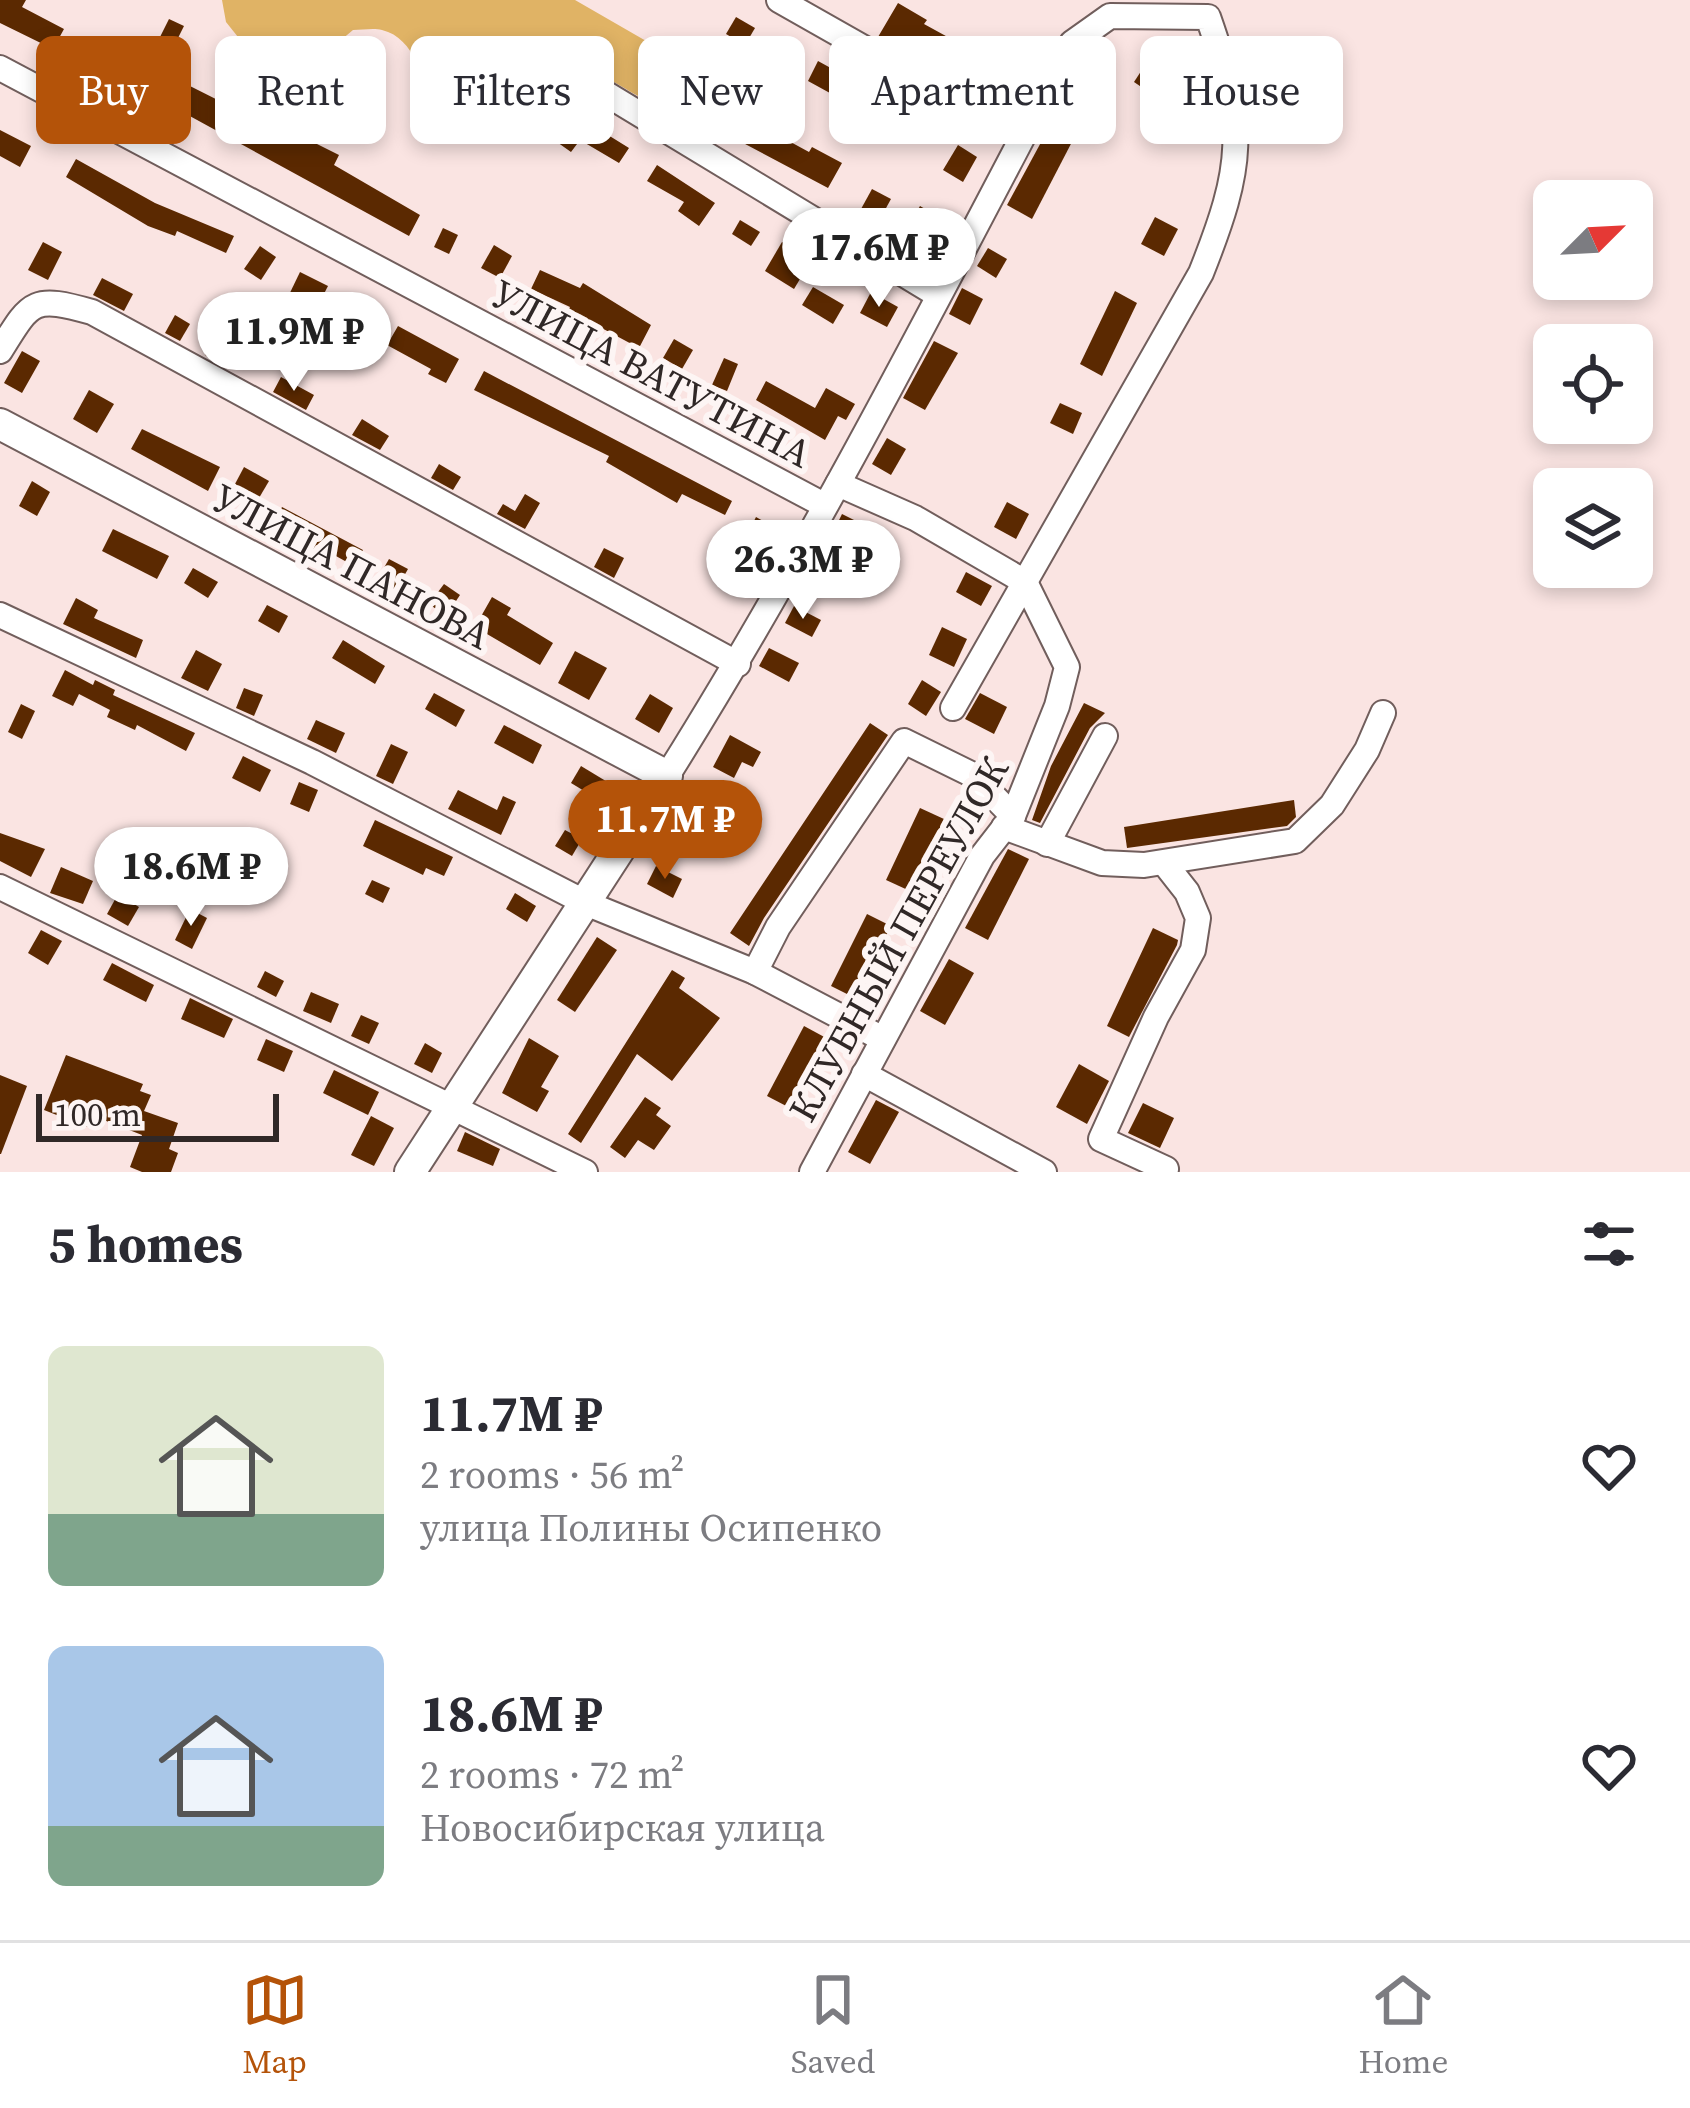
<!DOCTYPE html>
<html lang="en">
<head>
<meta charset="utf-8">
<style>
  :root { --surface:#fff; --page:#f7f7f7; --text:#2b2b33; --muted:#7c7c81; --line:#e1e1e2; --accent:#b45309 }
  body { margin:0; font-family:"Source Serif 4",serif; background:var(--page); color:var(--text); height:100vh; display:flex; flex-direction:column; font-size:45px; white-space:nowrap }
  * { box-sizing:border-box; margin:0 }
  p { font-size:39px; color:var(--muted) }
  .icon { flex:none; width:66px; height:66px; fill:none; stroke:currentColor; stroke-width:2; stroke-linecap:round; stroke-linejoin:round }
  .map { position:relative; height:1172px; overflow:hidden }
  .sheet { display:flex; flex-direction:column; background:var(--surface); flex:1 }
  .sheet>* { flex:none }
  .banner { position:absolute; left:36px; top:36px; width:1620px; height:108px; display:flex; gap:24px }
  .needle { width:78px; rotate:66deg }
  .fabs { position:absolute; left:1533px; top:180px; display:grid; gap:24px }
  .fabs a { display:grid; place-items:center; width:120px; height:120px; border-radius:18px; background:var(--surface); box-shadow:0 6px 18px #0003; font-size:60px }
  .scale { position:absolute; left:36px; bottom:30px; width:243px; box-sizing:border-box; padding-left:12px; border:6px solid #302827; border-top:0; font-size:33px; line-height:42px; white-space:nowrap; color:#302827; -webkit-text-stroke:9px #fdf5f4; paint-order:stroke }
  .price { position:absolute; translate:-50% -102px; padding:0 27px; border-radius:42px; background:#fff; color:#222; font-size:39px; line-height:78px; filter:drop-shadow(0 3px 6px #0008) }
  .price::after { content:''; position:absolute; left:50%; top:72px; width:36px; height:27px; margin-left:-18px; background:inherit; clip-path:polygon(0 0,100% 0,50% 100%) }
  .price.on { background:var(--accent); color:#fff }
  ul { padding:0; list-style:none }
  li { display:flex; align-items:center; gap:36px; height:300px; padding:0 48px }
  li span { display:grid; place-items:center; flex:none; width:336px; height:240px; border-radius:18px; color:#555 }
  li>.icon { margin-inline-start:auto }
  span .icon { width:144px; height:144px; fill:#fffc; stroke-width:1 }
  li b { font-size:51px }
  h2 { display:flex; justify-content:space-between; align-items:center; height:144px; padding:0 48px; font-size:51px }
  .chip { padding:0 42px; border-radius:18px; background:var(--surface); box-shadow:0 6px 18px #0003; font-size:42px; line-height:108px }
  .chip.on { background:var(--accent); color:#fff }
  .menu { display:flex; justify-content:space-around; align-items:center; height:168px; border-top:3px solid var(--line); background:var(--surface); font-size:33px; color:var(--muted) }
  .menu a { display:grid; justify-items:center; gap:6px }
  .menu .on { color:var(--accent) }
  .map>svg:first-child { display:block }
</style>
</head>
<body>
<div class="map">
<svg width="1690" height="1172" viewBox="0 0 1690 1172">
  <rect width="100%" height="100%" fill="#fae4e2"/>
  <!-- forest -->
  <path fill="#e0b365" d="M222,0H575L660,49V86L640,97C612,82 568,47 545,86C535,102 531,123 522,141C494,144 453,134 437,107C422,82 416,38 382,30C374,28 362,30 353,30C313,64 331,45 292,41C275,40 260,45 242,42L226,22Z"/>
  <!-- building -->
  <g fill="#5b2901">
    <polygon points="0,0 26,0 22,7 64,29 53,49 0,23"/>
    <polygon points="898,3 927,20 924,24 975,52 961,77 910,48 907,54 878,37"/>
    <polygon points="736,17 755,28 745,45 726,34"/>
    <polygon points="169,19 184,26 175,44 160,37"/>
    <polygon points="126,47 153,62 136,94 109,79"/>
    <polygon points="1149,59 1178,77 1162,101 1134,82"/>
    <polygon points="818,61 838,72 841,65 854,72 839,98 808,81"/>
    <polygon points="672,71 698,87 683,111 657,96"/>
    <polygon points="178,80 305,144 307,139 339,155 334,165 420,215 409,236 166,103"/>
    <polygon points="1065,98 1088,111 1032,219 1007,205"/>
    <polygon points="727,102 754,117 752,121 809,152 812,147 842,163 828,188 713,127"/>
    <polygon points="558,104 629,148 619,163 580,140 571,152 540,130"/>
    <polygon points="0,130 31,146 20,167 0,156"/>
    <polygon points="958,145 977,157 963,182 943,170"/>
    <polygon points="76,159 155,203 234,236 226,253 177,231 175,236 148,226 66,177"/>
    <polygon points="657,165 715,203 699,226 678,211 684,202 647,181"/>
    <polygon points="872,189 891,199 880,219 861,209"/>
    <polygon points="920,206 944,220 931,244 906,230"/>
    <polygon points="1155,217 1178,229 1164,256 1141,244"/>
    <polygon points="740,220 760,232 751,246 732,234"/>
    <polygon points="443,228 458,235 449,254 434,247"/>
    <polygon points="43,242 62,252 48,280 28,270"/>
    <polygon points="782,242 812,259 794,289 765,271"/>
    <polygon points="494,245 512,256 500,278 481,268"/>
    <polygon points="260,246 276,257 261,280 244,269"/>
    <polygon points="988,248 1007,259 996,278 977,266"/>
    <polygon points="540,270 580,288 583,283 651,325 639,348 596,325 589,339 576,331 582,319 568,311 570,307 531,289"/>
    <polygon points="300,272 328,286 313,315 286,301"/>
    <polygon points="102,278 133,294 124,311 93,295"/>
    <polygon points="813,287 844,305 833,324 802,305"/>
    <polygon points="962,288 983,299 970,325 949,314"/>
    <polygon points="1115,291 1137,303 1102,376 1080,364"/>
    <polygon points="871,292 898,307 887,327 860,313"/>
    <polygon points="175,315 190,324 180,341 165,333"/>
    <polygon points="398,326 459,359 446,383 428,374 431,369 387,345"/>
    <polygon points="216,335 235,346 224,365 205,355"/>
    <polygon points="674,339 693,350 682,369 663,358"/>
    <polygon points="934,341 958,353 925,410 903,398"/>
    <polygon points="22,351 40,361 22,393 4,383"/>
    <polygon points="724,358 738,364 727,391 712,385"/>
    <polygon points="484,371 732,501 725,515 682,494 677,503 606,462 609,456 474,390"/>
    <polygon points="281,377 314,395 306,410 273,392"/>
    <polygon points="766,381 815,408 826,388 855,404 846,420 838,416 825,440 756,400"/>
    <polygon points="89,390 114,404 97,433 73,419"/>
    <polygon points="1060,403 1082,413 1073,434 1050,423"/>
    <polygon points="362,419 389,436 380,450 352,435"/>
    <polygon points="142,429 220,467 208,491 131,449"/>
    <polygon points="887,438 906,449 891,475 872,464"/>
    <polygon points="439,464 461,477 453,490 431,478"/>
    <polygon points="244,467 269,481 259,498 235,484"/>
    <polygon points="32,481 50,492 37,516 19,506"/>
    <polygon points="525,494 540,503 525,529 497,514 503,504 515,511"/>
    <polygon points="1007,502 1029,514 1016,539 994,527"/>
    <polygon points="282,507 363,550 354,566 316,545 309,558 291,548 296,540 272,527"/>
    <polygon points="842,514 874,530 863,551 854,547 836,583 814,572"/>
    <polygon points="756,517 776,528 768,544 748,533"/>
    <polygon points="113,529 169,556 157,579 102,551"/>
    <polygon points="604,548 624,558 614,578 594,567"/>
    <polygon points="389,559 408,569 396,590 377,580"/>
    <polygon points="193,568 218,582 208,598 184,583"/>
    <polygon points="966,572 992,586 981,606 956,592"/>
    <polygon points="444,584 460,595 446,616 429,604"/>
    <polygon points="492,597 511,608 507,615 553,643 540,665 475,627"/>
    <polygon points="76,598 98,610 94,618 143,640 136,658 63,624"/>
    <polygon points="267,605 288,616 279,633 258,621"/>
    <polygon points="794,606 821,620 812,637 785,623"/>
    <polygon points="942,627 967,639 954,667 929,655"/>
    <polygon points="343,640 385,666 375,684 332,658"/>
    <polygon points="769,648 799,663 789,682 759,666"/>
    <polygon points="196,650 222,664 208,691 181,678"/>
    <polygon points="575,651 607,668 589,700 558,683"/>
    <polygon points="65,670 93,685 95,680 115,690 113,695 195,733 186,751 137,725 135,730 107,717 110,710 79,694 73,706 52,696"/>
    <polygon points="922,680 941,692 926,716 908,704"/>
    <polygon points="244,688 263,695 254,716 236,708"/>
    <polygon points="434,693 465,710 456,727 425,709"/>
    <polygon points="980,693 1007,707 994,734 965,719"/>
    <polygon points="650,694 673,708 659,733 635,719"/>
    <polygon points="1084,703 1105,713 1090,728 1040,823 1032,820 1051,766"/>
    <polygon points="21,704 35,711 22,739 8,732"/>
    <polygon points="316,720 345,733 336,753 307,739"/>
    <polygon points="870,723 888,735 764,918 749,946 730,933"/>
    <polygon points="504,725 542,745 533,764 494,743"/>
    <polygon points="730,735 761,752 753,767 742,762 734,778 713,767"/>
    <polygon points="391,744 408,752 393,784 376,776"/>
    <polygon points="243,756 271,770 260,792 232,778"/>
    <polygon points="581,766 619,789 609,806 571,783"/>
    <polygon points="299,782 318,790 309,812 290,804"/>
    <polygon points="458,790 497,810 503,796 516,802 501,835 448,809"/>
    <polygon points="1294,800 1296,817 1287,826 1127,848 1124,827"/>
    <polygon points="920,808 944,819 910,891 886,880"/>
    <polygon points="682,819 702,830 690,853 670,842"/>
    <polygon points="375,820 453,857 444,876 426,868 423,875 363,846"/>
    <polygon points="565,830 582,839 572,856 555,846"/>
    <polygon points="0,833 45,849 31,877 0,861"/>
    <polygon points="1008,849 1029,859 988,940 965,928"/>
    <polygon points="656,866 682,879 673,898 647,884"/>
    <polygon points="61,867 93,881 83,904 50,893"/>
    <polygon points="372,880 390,888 383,903 365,894"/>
    <polygon points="515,893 536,906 527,922 506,909"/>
    <polygon points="118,894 139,907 128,926 107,914"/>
    <polygon points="190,909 207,918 192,949 175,940"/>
    <polygon points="867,914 891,926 855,998 831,986"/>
    <polygon points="1153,928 1178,940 1177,945 1129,1037 1107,1026"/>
    <polygon points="41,930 62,941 48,965 28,953"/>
    <polygon points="597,937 617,950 575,1012 557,1000"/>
    <polygon points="949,959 974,973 945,1025 920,1011"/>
    <polygon points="112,963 154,985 146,1002 103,980"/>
    <polygon points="672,970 685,978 679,988 720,1018 672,1081 637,1054 581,1143 568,1134"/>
    <polygon points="265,971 284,981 276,997 257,987"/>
    <polygon points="311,992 339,1004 331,1023 303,1011"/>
    <polygon points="190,998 233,1019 224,1038 181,1019"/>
    <polygon points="361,1015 379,1023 369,1044 351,1036"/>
    <polygon points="804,1026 828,1039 792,1109 767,1096"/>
    <polygon points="529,1038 559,1056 541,1087 549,1091 537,1112 502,1093"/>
    <polygon points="266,1039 293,1051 284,1072 257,1060"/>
    <polygon points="425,1043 442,1053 432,1073 414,1064"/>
    <polygon points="66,1055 143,1084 140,1091 151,1095 144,1111 178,1123 169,1149 178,1153 171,1172 142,1172 130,1167 142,1135 91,1115 87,1127 44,1110"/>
    <polygon points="1079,1064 1109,1081 1087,1124 1056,1107"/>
    <polygon points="334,1070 379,1092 368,1115 323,1093"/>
    <polygon points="0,1075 27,1086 1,1154 0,1154"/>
    <polygon points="645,1097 661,1108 656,1115 671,1126 654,1150 638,1140 625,1158 610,1147"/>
    <polygon points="876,1100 899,1112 870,1164 848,1152"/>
    <polygon points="1143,1103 1174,1118 1160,1148 1128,1133"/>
    <polygon points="371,1116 394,1128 374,1166 351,1155"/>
    <polygon points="465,1132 500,1149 493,1166 457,1151"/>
  </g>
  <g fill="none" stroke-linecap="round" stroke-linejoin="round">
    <!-- minor casing -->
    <g stroke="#715e5c" stroke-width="28">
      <g id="minor">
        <polyline points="779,0 1003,127 1029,125"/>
        <polyline points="0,68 824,505"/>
        <polyline points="590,84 938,295"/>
        <path d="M0,351C31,301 32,295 92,312L738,664"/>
        <polyline points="838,484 915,518 1025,582"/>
        <polyline points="0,615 312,762 588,904 755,972 883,1039"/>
        <path d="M667,776C815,540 942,290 1072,43L1110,16L1208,17C1247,128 1244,165 1201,273L953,708"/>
        <polyline points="1004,827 1102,863 1144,865 1295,841 1332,805 1367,750 1383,713"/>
        <polyline points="1047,844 1105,736"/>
        <polyline points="1165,864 1187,892 1198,918 1193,950 1156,1017 1101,1139 1166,1169"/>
        <polyline points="0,887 585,1172"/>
        <polyline points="755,972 778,927 904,741 973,775 1013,816"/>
        <polyline points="864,1074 1044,1172"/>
        <polyline points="812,1172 982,856 1013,816 1057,706 1067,667 1025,582"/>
      </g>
    </g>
    <!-- major casing -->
    <g stroke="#715e5c" stroke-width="34">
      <polyline id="major" points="0,424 667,776 410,1172"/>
    </g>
    <!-- minor -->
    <use href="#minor" stroke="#fff" stroke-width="24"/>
    <!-- major -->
    <use href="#major" stroke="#fff" stroke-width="30"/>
  </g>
  <g text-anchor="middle" stroke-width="12" stroke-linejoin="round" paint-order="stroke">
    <!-- street labels -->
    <g font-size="39" fill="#302827" stroke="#fdf5f4">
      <text transform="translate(652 373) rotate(28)" y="14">УЛИЦА ВАТУТИНА</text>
      <text transform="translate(352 566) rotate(28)" y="14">УЛИЦА ПАНОВА</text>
      <text transform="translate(898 939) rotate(-61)" y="14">КЛУБНЫЙ ПЕРЕУЛОК</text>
    </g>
  </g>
</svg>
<div class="fabs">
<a><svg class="needle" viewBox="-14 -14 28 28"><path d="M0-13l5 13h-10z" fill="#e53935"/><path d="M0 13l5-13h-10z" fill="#7c7c81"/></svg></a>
<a><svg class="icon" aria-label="locate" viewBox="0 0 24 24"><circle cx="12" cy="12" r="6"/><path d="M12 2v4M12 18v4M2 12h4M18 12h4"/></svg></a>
<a><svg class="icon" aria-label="layers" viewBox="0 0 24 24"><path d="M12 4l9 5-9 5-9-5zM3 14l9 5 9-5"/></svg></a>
</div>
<div class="scale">100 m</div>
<b class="price" style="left:879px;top:310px">17.6M ₽</b>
<b class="price" style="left:294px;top:394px">11.9M ₽</b>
<b class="price" style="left:803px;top:622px">26.3M ₽</b>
<b class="price on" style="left:665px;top:882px">11.7M ₽</b>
<b class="price" style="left:191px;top:929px">18.6M ₽</b>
<div class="banner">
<a class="chip on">Buy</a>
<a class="chip">Rent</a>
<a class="chip">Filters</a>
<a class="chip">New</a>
<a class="chip">Apartment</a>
<a class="chip">House</a>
</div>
</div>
<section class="sheet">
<h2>5 homes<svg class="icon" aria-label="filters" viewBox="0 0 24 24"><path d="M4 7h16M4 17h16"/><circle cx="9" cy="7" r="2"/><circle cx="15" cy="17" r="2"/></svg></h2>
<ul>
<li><span style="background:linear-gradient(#dfe7d0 70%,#7fa58c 0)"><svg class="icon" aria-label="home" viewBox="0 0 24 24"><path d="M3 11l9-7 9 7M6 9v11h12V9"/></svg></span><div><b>11.7M ₽</b><p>2 rooms · 56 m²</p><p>улица Полины Осипенко</p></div><svg class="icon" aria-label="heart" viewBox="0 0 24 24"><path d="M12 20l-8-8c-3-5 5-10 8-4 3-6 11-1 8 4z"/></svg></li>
<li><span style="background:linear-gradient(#a9c7e8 75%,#7fa58c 0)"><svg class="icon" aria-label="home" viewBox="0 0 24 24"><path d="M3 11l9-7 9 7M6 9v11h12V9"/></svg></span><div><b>18.6M ₽</b><p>2 rooms · 72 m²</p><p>Новосибирская улица</p></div><svg class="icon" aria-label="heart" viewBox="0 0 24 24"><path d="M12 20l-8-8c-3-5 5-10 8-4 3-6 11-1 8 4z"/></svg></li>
</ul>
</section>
<nav class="menu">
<a class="on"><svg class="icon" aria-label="map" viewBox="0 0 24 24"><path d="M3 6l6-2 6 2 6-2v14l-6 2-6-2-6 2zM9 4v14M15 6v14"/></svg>Map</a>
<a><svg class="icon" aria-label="saved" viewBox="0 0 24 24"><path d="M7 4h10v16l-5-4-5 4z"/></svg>Saved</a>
<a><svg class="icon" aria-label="home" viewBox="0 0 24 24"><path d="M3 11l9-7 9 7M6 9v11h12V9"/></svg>Home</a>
</nav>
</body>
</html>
